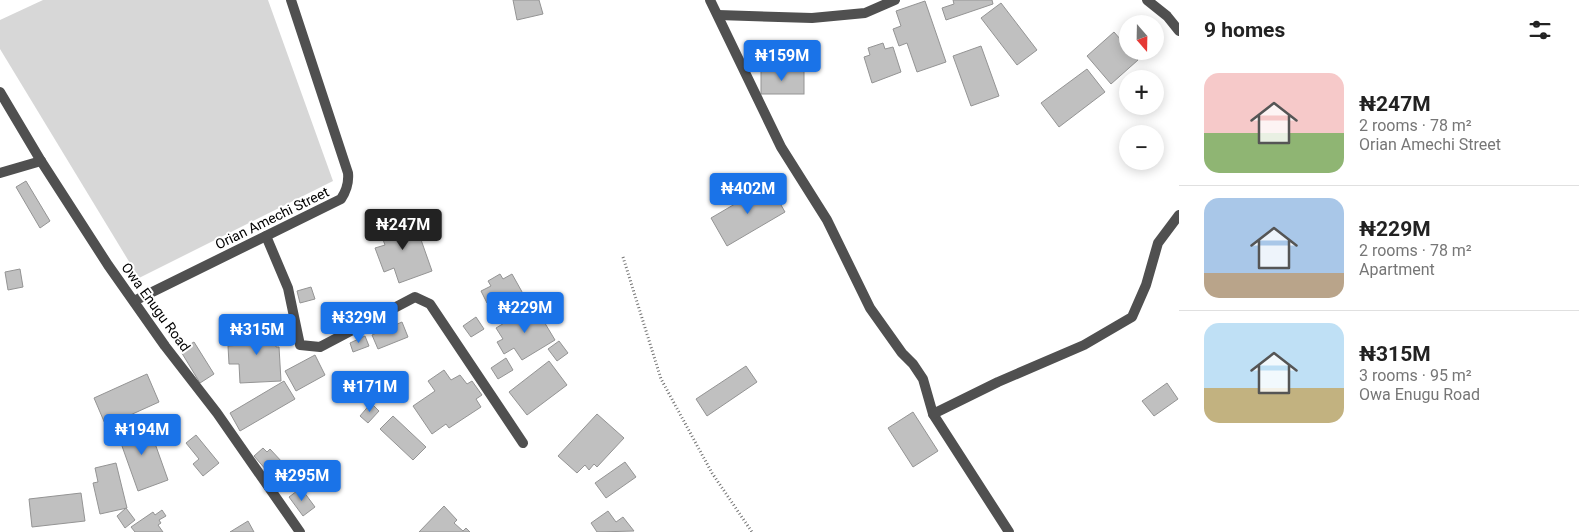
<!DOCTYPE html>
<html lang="en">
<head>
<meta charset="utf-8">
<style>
  :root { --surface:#fff; --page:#f2f2f2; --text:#222; --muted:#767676; --line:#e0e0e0; --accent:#1a73e8 }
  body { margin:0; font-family:Roboto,sans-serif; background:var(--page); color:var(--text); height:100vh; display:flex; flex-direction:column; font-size:19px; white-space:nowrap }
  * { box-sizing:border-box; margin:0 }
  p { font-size:16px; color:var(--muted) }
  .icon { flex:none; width:28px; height:28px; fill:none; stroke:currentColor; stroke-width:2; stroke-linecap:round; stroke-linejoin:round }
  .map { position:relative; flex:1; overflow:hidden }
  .sheet { display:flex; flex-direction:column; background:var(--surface); width:400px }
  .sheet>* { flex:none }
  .needle { width:32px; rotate:160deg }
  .controls { position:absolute; left:1119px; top:15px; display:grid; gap:10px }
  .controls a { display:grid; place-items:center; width:45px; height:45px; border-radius:50%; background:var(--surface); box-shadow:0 2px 12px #0003; font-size:25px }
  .price { position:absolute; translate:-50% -42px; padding:0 11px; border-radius:5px; background:var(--accent); color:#fff; font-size:16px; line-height:32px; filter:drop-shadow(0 1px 2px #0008) }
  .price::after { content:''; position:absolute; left:50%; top:30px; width:15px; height:11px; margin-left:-8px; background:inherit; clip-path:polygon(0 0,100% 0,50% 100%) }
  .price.selected { background:#222; color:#fff }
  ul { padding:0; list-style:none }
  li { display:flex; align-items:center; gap:15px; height:125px; padding:0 25px }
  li+li { border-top:1px solid var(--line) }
  li span { display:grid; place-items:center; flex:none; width:140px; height:100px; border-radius:15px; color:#555 }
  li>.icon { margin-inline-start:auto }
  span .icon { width:60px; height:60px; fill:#fffc; stroke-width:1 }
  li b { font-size:21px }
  h2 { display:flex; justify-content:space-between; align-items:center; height:60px; padding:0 25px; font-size:21px }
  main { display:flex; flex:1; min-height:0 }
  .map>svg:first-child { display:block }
</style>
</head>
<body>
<main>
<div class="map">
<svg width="1179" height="532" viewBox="0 0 1179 532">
  <rect width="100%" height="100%" fill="#fff"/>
  <!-- green -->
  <polygon fill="#d7d7d7" points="43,0 268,0 333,181 139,278 0,49 0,20"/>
  <!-- building -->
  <g fill="#c0c0c0" stroke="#949494">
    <polygon points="513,0 539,0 543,14 517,20"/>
    <polygon points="953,0 992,0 993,4 946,20 942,8 954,4"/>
    <polygon points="925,1 946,62 917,72 907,43 899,46 893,29 901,26 896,11"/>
    <polygon points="1001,3 1037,50 1017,65 981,18"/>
    <polygon points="1114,32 1128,48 1128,51 1131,51 1138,60 1111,84 1087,56"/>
    <polygon points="883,43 885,49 893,47 901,72 872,83 864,57 870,55 868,48"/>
    <polygon points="981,46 999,96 971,106 953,56"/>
    <polygon points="1087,69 1105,92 1059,127 1041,103"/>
    <rect x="761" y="70" width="43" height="24"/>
    <polygon points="26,181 50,221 40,228 16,187"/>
    <polygon points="769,184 785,212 727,246 711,218"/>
    <polygon points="413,217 432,271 399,283 394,268 384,272 375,248 385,245 379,229"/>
    <polygon points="20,269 23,287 8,290 5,272"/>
    <polygon points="500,274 503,279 512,274 526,299 500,314 492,300 487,303 481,291 491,286 488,281"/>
    <polygon points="311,287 315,299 300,303 297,291"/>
    <polygon points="534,305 555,340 522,360 514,348 504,354 497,342 503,339 496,328"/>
    <polygon points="476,317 484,329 471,337 463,326"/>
    <polygon points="402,322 408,337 378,349 372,335"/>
    <polygon points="275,326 276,347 279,347 281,381 240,383 239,364 229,364 228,346 240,345 240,336 246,335 246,327"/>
    <polygon points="365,336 369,346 353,352 350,343"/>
    <polygon points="559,341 568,353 557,361 548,349"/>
    <polygon points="194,342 214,374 200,383 180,350"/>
    <polygon points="315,355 325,375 296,391 285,371"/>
    <polygon points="506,358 513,370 498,379 491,368"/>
    <polygon points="549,361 567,385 527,415 509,392"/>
    <polygon points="746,366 757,382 707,416 696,399"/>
    <polygon points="444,370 451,380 460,375 467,384 472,381 482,395 476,399 481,407 449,428 446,424 432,434 413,406 435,391 428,381"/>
    <polygon points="147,374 159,402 106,426 94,398"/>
    <polygon points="284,381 295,399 240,431 230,413"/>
    <polygon points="1167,383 1178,399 1154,416 1142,401"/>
    <polygon points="371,403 379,411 368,423 360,416"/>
    <polygon points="913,412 938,451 913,467 888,428"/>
    <polygon points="597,414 624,438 597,467 594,464 589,470 585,465 577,473 558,456"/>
    <polygon points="393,416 426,447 413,460 380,429"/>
    <polygon points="147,421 168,480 138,491 117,432"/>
    <polygon points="196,435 219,463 203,476 193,464 199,459 186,443"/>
    <polygon points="263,448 267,452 270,449 283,463 279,466 283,471 274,479 254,456"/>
    <polygon points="625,462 636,477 606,498 595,483"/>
    <polygon points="116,463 127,508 100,514 93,483 98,482 95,468"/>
    <polygon points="301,488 315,507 303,516 289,497"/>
    <polygon points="81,493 85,521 32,527 29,499"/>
    <polygon points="444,506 457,520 454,523 463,531 466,528 470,532 419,532"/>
    <polygon points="126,508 135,520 125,528 117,516"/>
    <polygon points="162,510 166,516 159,520 161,523 158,525 163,532 135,532 131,527 153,512 155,515"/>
    <polygon points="608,511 616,522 623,517 634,531 597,532 591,523"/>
    <polygon points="248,521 254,532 230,532"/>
  </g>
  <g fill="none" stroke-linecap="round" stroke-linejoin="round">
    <!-- path -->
    <polyline stroke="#727272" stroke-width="3" stroke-dasharray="1 2.5" stroke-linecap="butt" points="623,257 661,379 712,473 752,532"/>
    <!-- minor -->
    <g stroke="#505050" stroke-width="10">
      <polyline points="710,0 781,147 827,220 870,308 902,353 913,364 923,379 933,414 1009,532"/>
      <polyline points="1147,0 1167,16 1179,31"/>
      <polyline points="718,15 812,18 865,13 895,0"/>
      <polyline points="0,92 41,161 108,265 165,346 217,413 300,532"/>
      <polyline points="0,173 41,161"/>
      <polyline points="266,236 288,288 300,345 320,347 415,297 430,304 523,443"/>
      <path d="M134,301L341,199C347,190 349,183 348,173L291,0"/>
      <polyline points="933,414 998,382 1084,345 1132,317 1146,285 1158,243 1179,215"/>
    </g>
  </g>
  <g text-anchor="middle" stroke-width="4" stroke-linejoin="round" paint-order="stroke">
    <!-- street labels -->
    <g font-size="14" fill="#000" stroke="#fff">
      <text transform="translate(272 218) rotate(-26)" y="5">Orian Amechi Street</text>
      <text transform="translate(156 307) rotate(54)" y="5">Owa Enugu Road</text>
    </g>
  </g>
</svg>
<div class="controls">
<a><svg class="needle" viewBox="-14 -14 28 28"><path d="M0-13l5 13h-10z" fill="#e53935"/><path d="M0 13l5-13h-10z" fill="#767676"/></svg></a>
<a>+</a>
<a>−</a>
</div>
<b class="price" style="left:782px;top:82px">₦159M</b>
<b class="price" style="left:748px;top:215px">₦402M</b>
<b class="price selected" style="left:403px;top:251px">₦247M</b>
<b class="price" style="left:525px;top:334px">₦229M</b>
<b class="price" style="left:359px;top:344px">₦329M</b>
<b class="price" style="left:257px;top:356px">₦315M</b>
<b class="price" style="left:370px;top:413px">₦171M</b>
<b class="price" style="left:142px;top:456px">₦194M</b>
<b class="price" style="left:302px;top:502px">₦295M</b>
</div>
<section class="sheet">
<h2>9 homes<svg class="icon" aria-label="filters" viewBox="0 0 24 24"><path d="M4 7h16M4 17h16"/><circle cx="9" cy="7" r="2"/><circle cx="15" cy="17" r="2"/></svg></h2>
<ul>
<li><span style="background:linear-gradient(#f6c9c9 60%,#8fb573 0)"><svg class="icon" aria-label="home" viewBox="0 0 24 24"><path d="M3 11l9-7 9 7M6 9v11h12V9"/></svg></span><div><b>₦247M</b><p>2 rooms · 78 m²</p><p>Orian Amechi Street</p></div></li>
<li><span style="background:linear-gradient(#a9c7e8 75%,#b9a48a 0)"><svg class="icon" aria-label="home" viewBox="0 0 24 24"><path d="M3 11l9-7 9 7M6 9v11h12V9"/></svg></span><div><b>₦229M</b><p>2 rooms · 78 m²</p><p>Apartment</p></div></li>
<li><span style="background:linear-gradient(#bfe0f5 65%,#c2b280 0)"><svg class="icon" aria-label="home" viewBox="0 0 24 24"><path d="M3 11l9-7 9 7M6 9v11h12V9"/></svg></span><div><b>₦315M</b><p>3 rooms · 95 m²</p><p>Owa Enugu Road</p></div></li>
</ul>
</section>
</main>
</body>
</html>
